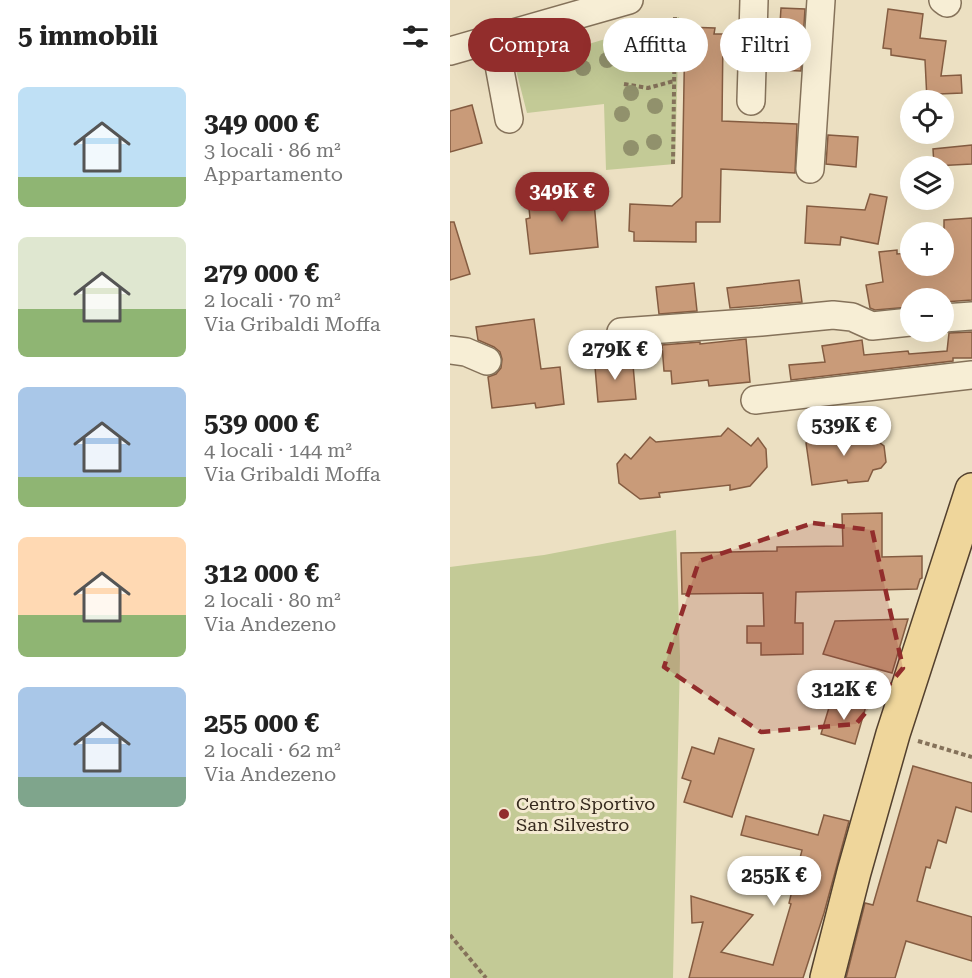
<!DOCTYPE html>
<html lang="it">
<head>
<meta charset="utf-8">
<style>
  :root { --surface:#fff; --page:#f6f6f6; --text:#222; --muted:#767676; --accent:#922d2c }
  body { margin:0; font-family:"Roboto Serif",serif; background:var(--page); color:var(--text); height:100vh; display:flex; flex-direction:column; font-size:22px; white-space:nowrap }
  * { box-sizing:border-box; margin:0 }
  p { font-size:20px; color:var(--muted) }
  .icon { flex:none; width:33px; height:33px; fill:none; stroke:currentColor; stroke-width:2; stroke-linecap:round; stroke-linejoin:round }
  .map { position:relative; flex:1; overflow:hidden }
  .panel { display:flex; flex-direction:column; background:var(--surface); width:450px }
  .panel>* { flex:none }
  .guide { position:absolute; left:18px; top:18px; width:414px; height:54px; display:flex; gap:12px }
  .fabs { position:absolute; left:450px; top:90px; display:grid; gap:12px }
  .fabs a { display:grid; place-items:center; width:54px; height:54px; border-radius:50%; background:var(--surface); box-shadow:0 6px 24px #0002; font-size:30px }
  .price { position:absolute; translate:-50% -51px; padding:0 14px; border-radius:21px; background:#fff; color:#222; font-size:20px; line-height:39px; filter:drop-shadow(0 2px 3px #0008) }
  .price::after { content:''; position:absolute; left:50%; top:36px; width:18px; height:14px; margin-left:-9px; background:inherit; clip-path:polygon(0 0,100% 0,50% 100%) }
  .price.selected { background:var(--accent); color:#fff }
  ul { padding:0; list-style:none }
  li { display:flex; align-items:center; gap:18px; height:150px; padding:0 18px }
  li span { display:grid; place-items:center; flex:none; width:168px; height:120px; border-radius:9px; color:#555 }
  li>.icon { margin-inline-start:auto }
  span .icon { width:72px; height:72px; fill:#fffc; stroke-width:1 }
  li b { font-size:26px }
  h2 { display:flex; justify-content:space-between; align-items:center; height:72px; padding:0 18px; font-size:26px }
  .chip { padding:0 21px; border-radius:27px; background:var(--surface); box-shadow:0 6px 24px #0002; font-size:21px; line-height:54px }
  .chip.selected { background:var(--accent); color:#fff }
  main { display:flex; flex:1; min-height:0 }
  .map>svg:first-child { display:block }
</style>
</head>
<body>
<main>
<section class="panel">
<h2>5 immobili<svg class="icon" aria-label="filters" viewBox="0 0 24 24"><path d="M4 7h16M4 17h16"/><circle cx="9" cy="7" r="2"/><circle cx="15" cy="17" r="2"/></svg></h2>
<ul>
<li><span style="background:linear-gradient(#bfe0f5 75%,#8fb573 0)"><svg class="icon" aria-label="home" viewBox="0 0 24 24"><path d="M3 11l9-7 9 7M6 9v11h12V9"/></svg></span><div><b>349 000 €</b><p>3 locali · 86 m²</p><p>Appartamento</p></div></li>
<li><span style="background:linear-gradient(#dfe7d0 60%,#8fb573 0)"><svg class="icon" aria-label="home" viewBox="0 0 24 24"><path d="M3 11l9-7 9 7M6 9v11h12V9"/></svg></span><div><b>279 000 €</b><p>2 locali · 70 m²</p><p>Via Gribaldi Moffa</p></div></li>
<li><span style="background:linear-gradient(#a9c7e8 75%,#8fb573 0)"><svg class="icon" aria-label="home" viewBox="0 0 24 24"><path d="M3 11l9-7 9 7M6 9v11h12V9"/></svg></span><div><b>539 000 €</b><p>4 locali · 144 m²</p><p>Via Gribaldi Moffa</p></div></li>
<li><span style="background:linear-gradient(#ffd9b3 65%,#8fb573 0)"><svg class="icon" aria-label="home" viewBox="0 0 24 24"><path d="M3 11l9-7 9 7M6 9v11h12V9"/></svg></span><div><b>312 000 €</b><p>2 locali · 80 m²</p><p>Via Andezeno</p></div></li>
<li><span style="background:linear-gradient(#a9c7e8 75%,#7fa58c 0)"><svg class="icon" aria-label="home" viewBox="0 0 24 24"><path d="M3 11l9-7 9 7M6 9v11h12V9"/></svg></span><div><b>255 000 €</b><p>2 locali · 62 m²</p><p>Via Andezeno</p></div></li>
</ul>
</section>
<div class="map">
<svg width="522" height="978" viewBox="0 0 522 978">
  <rect width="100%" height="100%" fill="#ece0c2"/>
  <!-- green -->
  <g fill="#c3ca96">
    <polygon points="229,17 225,164 156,170 154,104 77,113 65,66"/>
    <polygon points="226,530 230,657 223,978 0,978 0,567 94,555"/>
  </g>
  <!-- building -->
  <g fill="#c99b79" stroke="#845c41" stroke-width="1.5">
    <polygon points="331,8 355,9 351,71 327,70"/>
    <polygon points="438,9 473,14 470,38 496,41 491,76 511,75 512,93 489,94 488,100 477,100 475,60 441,55 441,49 433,48"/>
    <polygon points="235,27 265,28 264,34 273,34 272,121 347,124 345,173 271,169 270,222 246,222 246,242 184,241 184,232 179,231 180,204 222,206 232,197"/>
    <polygon points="22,105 32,143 0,152 0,111"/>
    <polygon points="378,135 408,137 406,167 376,164"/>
    <polygon points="522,145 522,164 484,166 483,149"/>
    <polygon points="138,192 139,203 144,202 148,247 80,254 76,219 80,218 78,198"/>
    <polygon points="420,194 437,197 428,244 391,237 390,245 355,243 357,206 415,210"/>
    <polygon points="522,218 522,300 494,302 494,298 460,298 460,307 425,310 420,308 416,285 433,282 429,252 447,250 447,254 460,253 460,266 494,266 494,220"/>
    <polygon points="0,222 4,222 20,274 0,280"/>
    <polygon points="349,280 352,302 280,308 277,288"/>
    <polygon points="244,283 247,311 209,314 206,287"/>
    <polygon points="84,319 91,369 110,367 114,404 86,408 85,403 42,408 38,377 46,374 51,368 52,359 50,352 44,347 28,340 26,327"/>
    <polygon points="522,332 522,358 503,358 503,361 341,380 339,365 375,362 372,346 412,340 414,355 458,351 459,354 497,351 499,333"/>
    <polygon points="296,339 300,382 259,386 258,380 222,384 221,371 214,371 212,345 250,342 250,344"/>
    <polygon points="172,358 173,366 183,365 186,399 148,402 145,367 155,367 154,360"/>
    <polygon points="397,423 419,441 422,437 434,446 436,462 431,468 423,470 418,481 398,483 397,480 362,485 356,443 374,432 391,430"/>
    <polygon points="278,428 301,446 308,438 316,449 317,467 300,486 280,490 280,485 209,493 210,497 190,499 169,483 167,464 175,454 181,459 200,437 206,442 271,436"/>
    <polygon points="432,513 432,557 472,556 472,578 470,579 467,589 346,592 345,623 353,623 353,654 311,655 311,643 297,643 297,626 314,626 313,593 232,594 231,553 327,551 327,547 393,546 392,514"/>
    <polygon points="458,619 442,673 373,654 385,621"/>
    <polygon points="381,701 396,705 397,701 416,706 405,744 371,734"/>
    <polygon points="269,738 304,749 282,817 234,802 241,781 232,778 242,747 264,754"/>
    <polygon points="463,766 522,783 522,812 506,807 496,843 488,840 480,868 476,867 467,901 522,917 522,961 456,941 445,978 396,978 415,903 423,905"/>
    <polygon points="374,815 399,821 374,913 353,978 239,978 253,922 242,923 241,896 303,915 271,952 323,965 341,904 339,903 352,850 291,835 296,816 368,835"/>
  </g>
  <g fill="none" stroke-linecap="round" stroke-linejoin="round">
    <!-- minor casing -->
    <g stroke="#85725a" stroke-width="30">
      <g id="minor">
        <polyline points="493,0 497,3"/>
        <polyline points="44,38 59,119"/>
        <polyline points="0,51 179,0"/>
        <polyline points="301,101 304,0"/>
        <polyline points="360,169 371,0"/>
        <polyline points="494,318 522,316"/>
        <polyline points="171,332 311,322 383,315 402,317 422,326 460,322"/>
        <polyline points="0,350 16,352 37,361"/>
        <polyline points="305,400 522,375"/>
      </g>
    </g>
    <!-- major casing -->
    <g stroke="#53402e" stroke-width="36">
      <polyline id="major" points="377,978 404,872 443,734 522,490"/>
    </g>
    <!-- path -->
    <g stroke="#85725a" stroke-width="4" stroke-dasharray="4.5 3" stroke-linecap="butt">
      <polyline points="163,35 168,52"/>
      <polyline points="109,51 115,67"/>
      <polyline points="174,84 198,88 224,81"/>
      <polyline points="223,164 225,16"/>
      <polyline points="468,741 522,757"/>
      <polyline points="0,935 36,978"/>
    </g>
    <!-- minor -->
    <use href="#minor" stroke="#f7eed5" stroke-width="27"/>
    <!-- major -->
    <use href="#major" stroke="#efd69b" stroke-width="33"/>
  </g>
  <!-- trees -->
  <g fill="#91916c">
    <circle cx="157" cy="60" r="8"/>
    <circle cx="133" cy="68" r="8"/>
    <circle cx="181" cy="93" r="8"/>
    <circle cx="205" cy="106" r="8"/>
    <circle cx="172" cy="114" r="8"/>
    <circle cx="204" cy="142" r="8"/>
    <circle cx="181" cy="148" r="8"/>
  </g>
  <!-- marked area -->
  <path fill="#922d2c" fill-opacity="0.2" stroke="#922d2c" stroke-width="4.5" stroke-dasharray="12 8" stroke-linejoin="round" d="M363,523L422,530L453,668L406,724L311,732L214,667L249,561Z"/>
  <!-- markers -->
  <circle fill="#922d2c" stroke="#f4ead1" stroke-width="2" cx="54" cy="814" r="6"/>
  <g text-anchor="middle" stroke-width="6" stroke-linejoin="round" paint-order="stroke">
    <!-- poi labels -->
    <g font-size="18" fill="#362a1e" stroke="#f4ead1" text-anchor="start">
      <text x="66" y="810">Centro Sportivo<tspan x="66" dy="21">San Silvestro</tspan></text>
    </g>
  </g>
</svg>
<div class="fabs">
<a><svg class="icon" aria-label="locate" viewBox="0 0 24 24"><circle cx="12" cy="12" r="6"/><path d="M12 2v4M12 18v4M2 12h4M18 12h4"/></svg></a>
<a><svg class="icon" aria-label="layers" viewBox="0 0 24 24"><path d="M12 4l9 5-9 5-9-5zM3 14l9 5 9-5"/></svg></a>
<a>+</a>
<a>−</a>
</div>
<b class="price selected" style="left:112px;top:223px">349K €</b>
<b class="price" style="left:165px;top:381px">279K €</b>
<b class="price" style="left:394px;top:457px">539K €</b>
<b class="price" style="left:394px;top:721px">312K €</b>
<b class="price" style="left:324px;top:907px">255K €</b>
<div class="guide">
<a class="chip selected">Compra</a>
<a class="chip">Affitta</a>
<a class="chip">Filtri</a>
</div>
</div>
</main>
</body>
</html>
